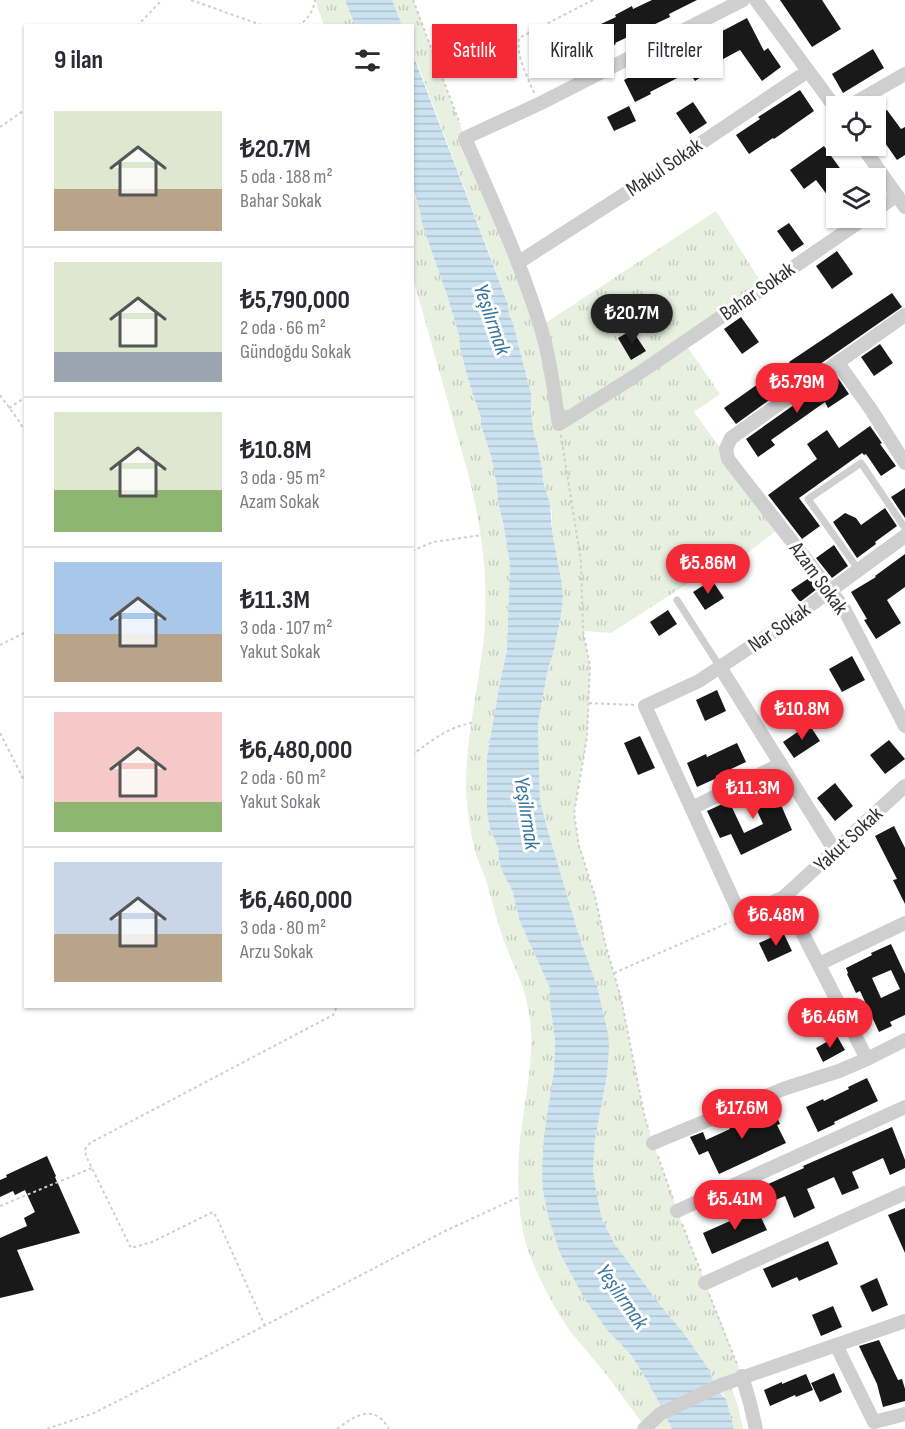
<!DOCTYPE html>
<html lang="tr">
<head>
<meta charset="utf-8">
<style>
  :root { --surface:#fff; --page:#f2f2f3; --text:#2b2b33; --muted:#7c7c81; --line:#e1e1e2; --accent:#f42a38 }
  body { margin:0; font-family:"Sofia Sans Condensed",sans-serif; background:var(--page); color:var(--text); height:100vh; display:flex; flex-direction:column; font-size:22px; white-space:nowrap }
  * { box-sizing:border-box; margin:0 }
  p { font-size:20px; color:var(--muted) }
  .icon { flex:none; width:33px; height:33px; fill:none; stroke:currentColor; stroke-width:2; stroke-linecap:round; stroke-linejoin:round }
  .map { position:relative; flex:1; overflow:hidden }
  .sheet { position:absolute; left:24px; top:24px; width:390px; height:984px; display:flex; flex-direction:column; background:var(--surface); border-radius:0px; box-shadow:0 2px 4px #0004 }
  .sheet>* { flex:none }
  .guide { position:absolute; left:432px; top:24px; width:382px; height:54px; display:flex; gap:12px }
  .buttons { position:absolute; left:826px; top:96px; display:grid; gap:12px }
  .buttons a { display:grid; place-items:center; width:60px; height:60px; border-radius:0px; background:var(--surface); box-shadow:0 2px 4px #0004; font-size:30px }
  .price { position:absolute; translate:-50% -51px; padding:0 14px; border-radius:21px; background:var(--accent); color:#fff; font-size:20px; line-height:39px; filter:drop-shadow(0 2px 3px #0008) }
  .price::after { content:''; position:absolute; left:50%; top:36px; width:18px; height:14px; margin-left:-9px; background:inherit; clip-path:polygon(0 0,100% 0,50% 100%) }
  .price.on { background:#222; color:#fff }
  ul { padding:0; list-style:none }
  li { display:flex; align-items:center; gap:18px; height:150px; padding:0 30px }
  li+li { border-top:2px solid var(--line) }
  li span { display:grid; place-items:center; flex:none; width:168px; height:120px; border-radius:0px; color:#555 }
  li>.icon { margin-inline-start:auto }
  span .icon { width:72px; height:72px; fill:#fffc; stroke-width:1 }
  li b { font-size:26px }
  h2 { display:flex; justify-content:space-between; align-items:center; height:72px; padding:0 30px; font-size:26px }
  .pill { padding:0 21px; border-radius:0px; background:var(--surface); box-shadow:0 2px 4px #0004; font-size:21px; line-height:54px }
  .pill.on { background:var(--accent); color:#fff }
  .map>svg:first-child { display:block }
</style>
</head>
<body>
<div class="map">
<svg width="905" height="1429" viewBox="0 0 905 1429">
  <defs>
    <pattern id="grass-tufts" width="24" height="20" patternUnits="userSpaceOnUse" patternTransform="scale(1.5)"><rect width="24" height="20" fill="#e8f0e0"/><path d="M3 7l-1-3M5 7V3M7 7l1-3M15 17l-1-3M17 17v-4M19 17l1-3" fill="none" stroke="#c7cec1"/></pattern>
    <pattern id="water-rules" width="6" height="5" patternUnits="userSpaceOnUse" patternTransform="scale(1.5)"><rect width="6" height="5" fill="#cbe2f0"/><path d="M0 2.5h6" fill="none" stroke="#afc2ce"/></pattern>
  </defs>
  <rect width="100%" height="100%" fill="#fff"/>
  <!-- grass -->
  <g fill="url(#grass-tufts)">
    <polygon points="315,0 345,0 355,25 324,25"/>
    <polygon points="392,0 413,0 465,138 541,326 716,211 764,287 684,342 720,394 694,412 728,459 781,527 723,572 718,564 611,633 583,631 590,666 589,703 587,737 574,813 579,846 595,896 605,943 621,998 644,1114 653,1143 681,1221 742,1376 729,1381 738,1406 743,1429 734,1429 725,1396 717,1390 708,1368 683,1332 661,1306 614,1243 602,1219 597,1196 593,1170 595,1139 607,1075 608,1033 597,986 580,939 548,831 540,801 538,723 548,669 553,654 561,616 563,597 562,584 552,531 552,512 543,481 542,468 537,442 534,435 531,412 531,394 513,323 509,315 508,303 413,52 412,26 402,25"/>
    <path d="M412,186L420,212L422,224L447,295L459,335L460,348L470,386L481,418V425L491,456L497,486L498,502L503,522L510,563L507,650L500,682L487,757V811L499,850L498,856L502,871L513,892L514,898L520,922L550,988L549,996L555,1041L553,1083L585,1300L608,1331L631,1355L650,1385L672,1429H644L645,1427C630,1407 616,1386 600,1367C591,1355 580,1344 571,1332C555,1311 535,1272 527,1247C518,1218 517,1183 519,1153C522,1103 539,1053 527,1003C523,983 513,965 506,946C498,926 493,904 487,884C484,872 478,862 475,850C470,831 467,811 466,791C465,739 479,688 484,636C489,582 482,529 469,477L413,278Z"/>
  </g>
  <!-- water -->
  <g fill="url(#water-rules)">
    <polygon points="345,0 392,0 402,25 355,25"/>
    <polygon points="412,52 508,304 509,315 513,323 531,394 531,412 534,435 537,442 542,468 543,481 550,504 552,531 562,584 563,597 561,616 553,654 548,669 538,723 540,801 548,831 580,939 597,986 608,1033 609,1047 607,1075 595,1139 593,1170 597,1196 602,1219 614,1243 661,1306 683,1332 708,1368 717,1390 726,1399 734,1429 672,1429 650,1385 631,1355 608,1331 585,1300 560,1253 549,1219 543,1191 542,1170 544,1136 554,1071 555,1041 549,996 550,988 520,922 514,898 513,892 502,871 498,856 499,850 490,828 487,811 487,757 500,682 507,650 510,563 503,522 498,502 497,486 491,456 481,425 481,418 470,386 460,348 459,335 447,295 422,224 420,212 413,186"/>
  </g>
  <!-- building -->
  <g fill="#191919" fill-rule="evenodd">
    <polygon points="652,0 697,0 669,14 670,17 615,43 616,44 595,54 595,53 565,67 554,44 574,34 575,36 616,17 615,15 632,6 633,9"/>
    <polygon points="780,0 822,0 841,29 812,47"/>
    <polygon points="747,18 764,51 768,48 781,67 762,81 740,50 710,66 712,70 695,81 689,72 650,92 651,94 635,102 624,80 664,59 667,67 713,36"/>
    <polygon points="873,49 884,68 843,93 832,74"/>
    <polygon points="800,90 814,111 774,139 773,138 749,154 736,135 760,119 758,117"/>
    <polygon points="693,102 707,123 690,134 676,113"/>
    <polygon points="629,106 636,121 614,131 607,117"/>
    <polygon points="887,110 901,129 905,127 905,155 897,160 876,130 876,117"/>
    <polygon points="824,146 847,178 837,178 837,208 816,180 804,189 790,170"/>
    <polygon points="789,223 804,244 792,252 777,231"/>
    <polygon points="837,251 853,274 832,289 816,266"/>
    <polygon points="892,293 902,307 800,378 789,362"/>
    <polygon points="741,317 759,342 742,354 724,329"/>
    <polygon points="632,330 646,351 631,360 618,338"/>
    <polygon points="880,344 893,363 874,376 861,357"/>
    <polygon points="836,375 849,394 828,408 825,402 801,419 771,440 775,445 758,457 746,439"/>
    <polygon points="765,379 776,395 736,424 724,408"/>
    <polygon points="870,426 882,443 880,444 896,466 881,476 866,454 864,455 862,453 799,498 820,526 802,539 768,495 817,459 807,444 827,430 839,448"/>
    <polygon points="905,488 905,518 891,497"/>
    <polygon points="885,508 897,526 875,542 876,544 857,558 833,522 845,513 856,518 861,525"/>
    <polygon points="834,545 848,566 832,578 816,558"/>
    <polygon points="905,554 905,587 887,600 901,623 876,639 864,620 867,619 851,592 876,577 875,576"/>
    <polygon points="809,578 817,589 800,602 791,590"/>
    <polygon points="712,580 724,598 705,610 693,592"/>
    <polygon points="668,610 677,624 659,636 650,622"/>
    <polygon points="852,656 865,680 842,692 829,669"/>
    <polygon points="717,690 726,711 705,721 696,700"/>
    <polygon points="809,724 820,741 794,758 783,742"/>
    <polygon points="640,736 655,768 638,775 624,743"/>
    <polygon points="889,740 905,759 885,774 870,755"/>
    <polygon points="737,743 746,762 716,776 717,778 697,787 687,763 706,754 707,757"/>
    <polygon points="770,780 792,830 741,855 731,834 720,838 707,811 729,801 744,833 763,824 748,790"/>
    <polygon points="835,783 853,806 835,821 817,798"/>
    <polygon points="894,826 905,848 905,904 893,880 897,879 875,836"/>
    <polygon points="783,932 792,951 768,962 759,943"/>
    <path d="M891,944L905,974V1015L890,1022L892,1026L879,1032L860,991L856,993L847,974L848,973L846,968L872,955L871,953ZM891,970L900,989L881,998L872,978Z"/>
    <polygon points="814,998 823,1015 814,1020 815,1023 801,1029 791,1008"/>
    <polygon points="837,1036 845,1050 823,1062 816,1048"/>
    <polygon points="867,1078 878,1101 834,1122 835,1124 818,1132 806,1107 823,1099 824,1101 849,1089 848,1087"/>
    <polygon points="771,1104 780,1124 777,1125 786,1143 719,1174 708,1151 699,1155 690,1137 703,1132 706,1140 730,1129 728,1126 750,1116 750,1115 753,1113 752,1111"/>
    <polygon points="892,1127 905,1160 905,1168 890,1175 883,1158 852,1172 859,1188 842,1195 834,1177 807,1189 815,1208 794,1218 785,1196 766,1204 759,1188 804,1168 803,1166"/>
    <polygon points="47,1156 56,1176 55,1177 80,1233 17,1250 34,1290 0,1298 0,1238 27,1226 24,1218 35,1212 25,1190 15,1195 13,1191 0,1197 0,1180 7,1177 6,1175"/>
    <polygon points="905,1208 905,1253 888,1215"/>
    <polygon points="757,1209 767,1230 712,1254 703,1233"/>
    <polygon points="828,1241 838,1264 799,1281 797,1277 772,1288 763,1269"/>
    <polygon points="877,1278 888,1305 872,1312 860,1286"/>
    <polygon points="833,1306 842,1327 821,1336 812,1315"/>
    <polygon points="879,1340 898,1380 902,1379 905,1389 905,1401 883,1407 877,1384 859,1346"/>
    <polygon points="834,1373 842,1392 820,1402 811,1383"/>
    <polygon points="806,1374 813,1390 796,1397 795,1395 770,1406 764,1390 782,1382 782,1384"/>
  </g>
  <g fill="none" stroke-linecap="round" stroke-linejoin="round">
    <!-- path -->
    <g stroke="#cfcfcf" stroke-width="2" stroke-dasharray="3 3" stroke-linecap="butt">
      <polyline points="191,0 264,26"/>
      <polyline points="413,0 460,124"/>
      <polyline points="137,26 162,0"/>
      <path d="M298,26C308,19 313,12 315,0"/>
      <path d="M534,93C527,75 516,57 519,38L593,0"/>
      <polyline points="0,127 26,109"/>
      <polyline points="0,395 19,421 26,433"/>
      <polyline points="9,408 26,397"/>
      <polyline points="561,435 581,562 583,631 590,666 587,737 574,813 579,846 595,896 605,943 621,998 644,1114 649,1131"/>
      <polyline points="412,551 433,542 482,535"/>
      <polyline points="0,645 26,632"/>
      <polyline points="589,703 634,705"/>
      <polyline points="0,733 26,784"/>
      <path d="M412,755C431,741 448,727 472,723"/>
      <polyline points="614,973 730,922"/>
      <polyline points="658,1156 673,1199"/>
      <polyline points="0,1206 92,1168"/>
      <polyline points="682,1224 701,1272"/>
      <polyline points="709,1294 737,1364"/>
      <polyline points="265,1326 217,1218 213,1212 152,1242 131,1248 86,1156 85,1149 90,1143 333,1015 337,1006"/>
      <polyline points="47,1429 94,1413 220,1349 443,1232 519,1197"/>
      <path d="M337,1429C356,1415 374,1403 389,1429"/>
    </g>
    <!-- lane -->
    <g stroke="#cfcfcf" stroke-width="7">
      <polyline points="858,569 808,499 861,463 905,528"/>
      <polyline points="677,600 720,667"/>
    </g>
    <!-- street -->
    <g stroke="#cfcfcf" stroke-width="14">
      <path d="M743,0L539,104L465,138C492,200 520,261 540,325C550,357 554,391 559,424L635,376L865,218"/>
      <polyline points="756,0 837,110"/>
      <polyline points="849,106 905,74"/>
      <polyline points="862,146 905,207"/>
      <polyline points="876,210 897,195"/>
      <polyline points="519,262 628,192 808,71"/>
      <polyline points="905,315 731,438 726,449 728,459 843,607 905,726"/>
      <polyline points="838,363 872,411 905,463"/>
      <polyline points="905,536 779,628 720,667 699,681 645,706 741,917 784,897 905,786"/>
      <polyline points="720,667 835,851"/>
      <polyline points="692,808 781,764"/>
      <polyline points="784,897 867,1059"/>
      <polyline points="819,964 905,923"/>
      <polyline points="653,1143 783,1089 839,1071 867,1059 905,1040"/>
      <polyline points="677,1211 905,1107"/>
      <polyline points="705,1283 905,1193"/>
      <polyline points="836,1345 874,1422 905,1414"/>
      <polyline points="742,1376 750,1403 756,1429"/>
      <polyline points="644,1429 660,1414 721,1385 905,1321"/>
    </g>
  </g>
  <g text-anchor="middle" stroke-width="6" stroke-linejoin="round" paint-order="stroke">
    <!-- street labels -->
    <g font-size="21" fill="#323232" stroke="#fff">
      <text transform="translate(664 167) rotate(-34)" y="7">Makul Sokak</text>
      <text transform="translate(757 291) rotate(-35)" y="7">Bahar Sokak</text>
      <text transform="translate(819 578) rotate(54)" y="7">Azam Sokak</text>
      <text transform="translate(779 627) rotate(-35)" y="7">Nar Sokak</text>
      <text transform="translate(848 839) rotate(-43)" y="7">Yakut Sokak</text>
    </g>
    <!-- water labels -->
    <g font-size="22" font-style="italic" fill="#37769d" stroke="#fff">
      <text transform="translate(493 319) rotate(71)" y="8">Yeşilırmak</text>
      <text transform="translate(528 813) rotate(81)" y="8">Yeşilırmak</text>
      <text transform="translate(623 1296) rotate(55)" y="8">Yeşilırmak</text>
    </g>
  </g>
</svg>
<div class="buttons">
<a><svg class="icon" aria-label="locate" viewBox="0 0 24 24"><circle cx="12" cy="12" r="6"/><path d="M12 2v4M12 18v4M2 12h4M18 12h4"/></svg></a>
<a><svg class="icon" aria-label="layers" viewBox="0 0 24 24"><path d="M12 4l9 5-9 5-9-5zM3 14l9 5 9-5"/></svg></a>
</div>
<b class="price on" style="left:632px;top:345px">₺20.7M</b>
<b class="price" style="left:797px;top:414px">₺5.79M</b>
<b class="price" style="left:708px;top:595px">₺5.86M</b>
<b class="price" style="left:802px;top:741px">₺10.8M</b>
<b class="price" style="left:753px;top:820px">₺11.3M</b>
<b class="price" style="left:776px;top:947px">₺6.48M</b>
<b class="price" style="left:830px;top:1049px">₺6.46M</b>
<b class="price" style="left:742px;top:1140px">₺17.6M</b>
<b class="price" style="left:735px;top:1231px">₺5.41M</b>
<div class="guide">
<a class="pill on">Satılık</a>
<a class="pill">Kiralık</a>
<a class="pill">Filtreler</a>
</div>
<section class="sheet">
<h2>9 ilan<svg class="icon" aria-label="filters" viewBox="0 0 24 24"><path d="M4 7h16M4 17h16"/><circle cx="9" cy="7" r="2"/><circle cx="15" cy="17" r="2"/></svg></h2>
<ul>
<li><span style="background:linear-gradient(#dfe7d0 65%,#b9a48a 0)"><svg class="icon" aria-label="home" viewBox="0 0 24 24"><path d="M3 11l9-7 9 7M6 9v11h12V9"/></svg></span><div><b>₺20.7M</b><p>5 oda · 188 m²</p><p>Bahar Sokak</p></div></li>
<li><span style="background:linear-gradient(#dfe7d0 75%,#9aa5b1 0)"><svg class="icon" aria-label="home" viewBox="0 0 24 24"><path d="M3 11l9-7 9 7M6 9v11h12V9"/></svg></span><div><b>₺5,790,000</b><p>2 oda · 66 m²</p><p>Gündoğdu Sokak</p></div></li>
<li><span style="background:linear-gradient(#dfe7d0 65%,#8fb573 0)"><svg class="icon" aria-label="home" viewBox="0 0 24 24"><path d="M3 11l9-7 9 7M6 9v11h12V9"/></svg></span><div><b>₺10.8M</b><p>3 oda · 95 m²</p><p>Azam Sokak</p></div></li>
<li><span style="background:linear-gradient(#a9c7e8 60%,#b9a48a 0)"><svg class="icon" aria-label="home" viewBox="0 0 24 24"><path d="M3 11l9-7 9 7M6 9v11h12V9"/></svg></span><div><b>₺11.3M</b><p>3 oda · 107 m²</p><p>Yakut Sokak</p></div></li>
<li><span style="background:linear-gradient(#f6c9c9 75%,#8fb573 0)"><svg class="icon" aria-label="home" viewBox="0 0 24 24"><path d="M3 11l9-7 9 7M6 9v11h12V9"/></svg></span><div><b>₺6,480,000</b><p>2 oda · 60 m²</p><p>Yakut Sokak</p></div></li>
<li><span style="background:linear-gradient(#c9d6e8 60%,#b9a48a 0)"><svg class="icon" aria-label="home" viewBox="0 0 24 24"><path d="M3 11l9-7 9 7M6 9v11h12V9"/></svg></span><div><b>₺6,460,000</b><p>3 oda · 80 m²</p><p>Arzu Sokak</p></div></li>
</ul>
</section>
</div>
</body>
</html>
